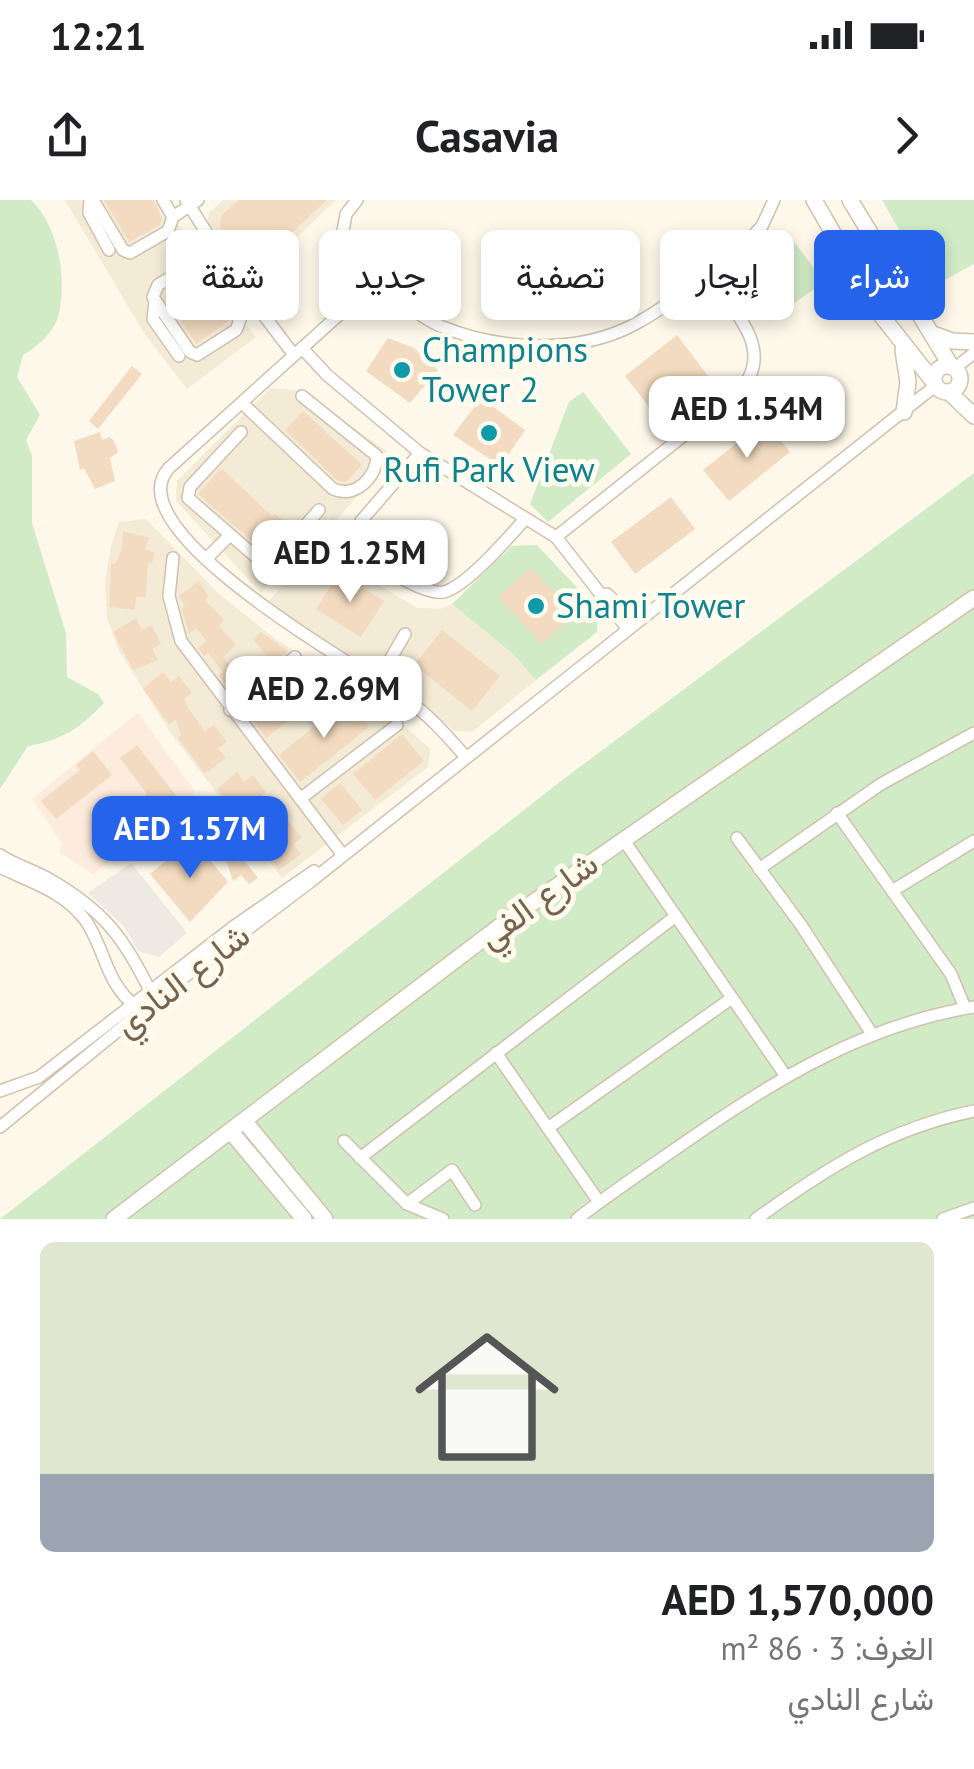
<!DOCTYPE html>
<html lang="ar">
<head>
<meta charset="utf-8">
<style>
  :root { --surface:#fff; --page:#f2f2f2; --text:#202124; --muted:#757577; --line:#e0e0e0; --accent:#2563eb }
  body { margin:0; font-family:"PT Sans",Vazirmatn,sans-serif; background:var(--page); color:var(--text); direction:rtl; height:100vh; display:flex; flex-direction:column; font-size:38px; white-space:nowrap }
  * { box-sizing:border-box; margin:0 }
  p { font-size:32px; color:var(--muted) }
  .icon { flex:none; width:55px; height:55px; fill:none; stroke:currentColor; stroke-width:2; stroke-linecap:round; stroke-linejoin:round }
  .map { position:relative; height:1019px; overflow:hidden; direction:ltr }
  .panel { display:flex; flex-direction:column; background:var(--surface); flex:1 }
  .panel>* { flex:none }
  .guide { position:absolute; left:30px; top:30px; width:915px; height:90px; direction:rtl; display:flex; gap:20px }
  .price { position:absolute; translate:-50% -85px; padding:0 22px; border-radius:20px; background:#fff; color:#222; font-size:32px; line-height:65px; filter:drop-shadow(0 2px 5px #0008) }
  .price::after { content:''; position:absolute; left:50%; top:60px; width:30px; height:22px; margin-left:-15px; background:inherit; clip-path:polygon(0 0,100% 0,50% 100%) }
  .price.selected { background:var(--accent); color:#fff }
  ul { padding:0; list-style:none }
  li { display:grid; align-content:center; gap:20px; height:530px; padding:0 40px }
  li+li { border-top:2px solid var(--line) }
  li span { display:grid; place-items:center; height:310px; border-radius:15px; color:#555 }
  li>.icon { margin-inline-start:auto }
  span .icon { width:180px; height:180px; fill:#fffc; stroke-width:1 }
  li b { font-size:42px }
  .chip { padding:0 35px; border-radius:15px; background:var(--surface); box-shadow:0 5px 15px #0003; font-size:35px; line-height:90px }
  .chip.selected { background:var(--accent); color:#fff }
  .status { display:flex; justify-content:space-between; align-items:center; height:70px; padding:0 50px; background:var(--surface); direction:ltr }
  .status svg { height:28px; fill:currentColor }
  header { display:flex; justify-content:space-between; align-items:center; height:130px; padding:0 40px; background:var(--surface); font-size:45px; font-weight:600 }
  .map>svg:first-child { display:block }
</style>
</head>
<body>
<div class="status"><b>12:21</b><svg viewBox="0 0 49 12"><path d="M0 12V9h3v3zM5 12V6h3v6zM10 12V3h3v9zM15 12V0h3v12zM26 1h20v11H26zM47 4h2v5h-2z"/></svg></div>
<header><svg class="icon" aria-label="forward" viewBox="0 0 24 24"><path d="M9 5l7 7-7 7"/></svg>Casavia<svg class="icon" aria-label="share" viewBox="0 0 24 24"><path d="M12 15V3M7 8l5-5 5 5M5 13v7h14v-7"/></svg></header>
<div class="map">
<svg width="974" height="1019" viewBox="0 0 974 1019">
  <rect width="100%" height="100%" fill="#fdf8e9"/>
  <!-- residential -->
  <g fill="#f4ebd7">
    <polygon points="65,0 163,0 214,83 256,137 187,189 144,133"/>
    <polygon points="223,0 336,0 251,81 206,27 209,13"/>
    <polygon points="270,188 299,190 387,251 390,258 335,322 328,318 261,393 176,301 177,281"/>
    <polygon points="146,319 219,394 274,438 386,509 430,549 428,567 282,678 172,535 119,451 107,418 105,381 111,346 119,322"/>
    <polygon points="322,341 338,349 349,368 418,408 440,409 452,404 513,454 536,480 472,532 455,531 383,474 309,432 269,401"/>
  </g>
  <!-- commercial -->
  <polygon fill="#fdebdd" points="138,513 195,592 93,674 59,652 62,643 32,599"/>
  <!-- industrial -->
  <polygon fill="#eee9e2" points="131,663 187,733 159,757 138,751 124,726 88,693"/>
  <!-- green -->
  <g fill="#d0ebc6">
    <path d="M0,0H31C58,26 67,76 59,113C55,132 38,146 23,155L17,177L40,215L26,240L32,256V323L66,433L67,477L98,494L104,503C80,528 63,540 28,546L0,589Z"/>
    <polygon points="882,0 974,0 974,64 932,87"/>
    <polygon points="793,40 824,82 769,121 739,79"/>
    <polygon points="583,192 631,254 548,322 530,304 569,202"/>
    <polygon points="974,273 974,1019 0,1019 561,581"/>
    <polygon points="537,345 598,410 597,432 536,480 513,454 452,404 512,346"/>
  </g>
  <!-- building -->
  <g fill="#f2dbc0">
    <polygon points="104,0 154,0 162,19 160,25 129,42"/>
    <polygon points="239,0 327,0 254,68 220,27 221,16"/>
    <polygon points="195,74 229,121 196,144 164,96"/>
    <polygon points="677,135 708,176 656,216 625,176"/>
    <polygon points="388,138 414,148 438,170 410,203 366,171"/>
    <polygon points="132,166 142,174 98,229 89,221"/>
    <polygon points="481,198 525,230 501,266 453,235"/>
    <polygon points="303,211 362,265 346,282 338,281 285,230"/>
    <polygon points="765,221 790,252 729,301 703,270"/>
    <polygon points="100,232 102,240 110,237 114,241 118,252 110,258 115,281 95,289 84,268 80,270 74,241"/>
    <polygon points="221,268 272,316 275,314 286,323 262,350 198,294"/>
    <polygon points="671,297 695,329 635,374 611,342"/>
    <polygon points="123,331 149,338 145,349 155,353 152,363 148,362 146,397 136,397 135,410 109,407 111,364 115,364 122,350"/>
    <polygon points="531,367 575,415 542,444 498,397"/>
    <polygon points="339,373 384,401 361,437 316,409"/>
    <polygon points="199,381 209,397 205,400 224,420 219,426 236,445 223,457 241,480 229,489 219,475 223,472 208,453 204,456 198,448 207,441 196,428 189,434 182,409 185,406 179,396"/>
    <polygon points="136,418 142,430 151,425 161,444 152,449 158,460 133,470 113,432"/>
    <polygon points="442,430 500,476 472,511 414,465"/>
    <polygon points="261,432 288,451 273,463 253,439"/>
    <polygon points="163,472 171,482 179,476 192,493 184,499 190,511 205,531 214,525 227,542 218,548 226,558 209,571 204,573 178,538 181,536 176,519 169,524 143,489"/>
    <polygon points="307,472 322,494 266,538 251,517 258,511 253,504 269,490 275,498 288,487 282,479 291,473 297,480"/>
    <polygon points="347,500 369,527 300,582 279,555"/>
    <polygon points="402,534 424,561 375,600 353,574"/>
    <polygon points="137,545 177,597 137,628 124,612 147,594 120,558"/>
    <polygon points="93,551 112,575 56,619 41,601 80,570 76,565"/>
    <polygon points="237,572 244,582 253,575 266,592 257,599 280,627 288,621 302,638 293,644 301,654 284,667 279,669 217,589"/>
    <polygon points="340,583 362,610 343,625 321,599"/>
    <polygon points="221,645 228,645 239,662 243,659 258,678 249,684 241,675 233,681"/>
    <polygon points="182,648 190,658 201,649 228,682 190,722 150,674"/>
  </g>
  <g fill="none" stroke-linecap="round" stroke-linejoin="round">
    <!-- street casing -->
    <g stroke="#cfc1ae" stroke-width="14">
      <g id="street">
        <polyline points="90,0 89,13 109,50"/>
        <polyline points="93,0 123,50 130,53 168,31 173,17 198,0"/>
        <polyline points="163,0 173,17"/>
        <polyline points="186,0 233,75 294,155"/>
        <polyline points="357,0 346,14 343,31 368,73"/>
        <polygon points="198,61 240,120 236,130 197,155 190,152 153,97 158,85"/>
        <circle cx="379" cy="78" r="12"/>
        <path d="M374,89L361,95L169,268C111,331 368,472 410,502C431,517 448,537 465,556"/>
        <path d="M381,90C403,100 418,116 440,126C498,150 578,155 635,124C677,102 714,66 752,37L762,26L774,0"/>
        <polyline points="155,102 153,119 179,156"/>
        <polyline points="302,148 327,175 420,253 556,337 627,428"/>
        <polyline points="955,168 974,153"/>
        <path d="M242,203L333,289C355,299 377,277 377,256L302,196"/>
        <polyline points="241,232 190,287 188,298 279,377"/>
        <path d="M420,253L361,321C358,329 356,335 359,343C366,361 425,396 444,392C467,386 508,338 525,319"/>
        <path d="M556,337L737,193C780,152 732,107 704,74"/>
        <polyline points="173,358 169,396 181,441 342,654"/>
        <polyline points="207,358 229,336"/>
        <polyline points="268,368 319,310"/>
        <polyline points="607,394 635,421"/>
        <polyline points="377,482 405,434"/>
        <polyline points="230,510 295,457"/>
        <polyline points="300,599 397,525"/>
        <polyline points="837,613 951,774 965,808"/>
        <polyline points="737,638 801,725 872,834"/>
        <polyline points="623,639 785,875"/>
        <path d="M0,655C15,665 33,670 49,679C103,710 124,737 151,793"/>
        <path d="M0,667C32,683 64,691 86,721C107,753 104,781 137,808"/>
        <polyline points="759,669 881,584 974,533"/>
        <polyline points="892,691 974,641"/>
        <polyline points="496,853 599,1002"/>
        <polyline points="0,891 39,877 233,727 314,671"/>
        <polyline points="0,927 175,784 310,682 935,186"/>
        <polyline points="548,928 732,798"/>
        <polyline points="344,941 407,1004 443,1019"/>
        <polyline points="360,958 676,716"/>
        <polyline points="407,1004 452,970 475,1005"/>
        <path d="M577,1019C612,992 648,968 684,943C774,880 864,825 974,807"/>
        <path d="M756,1019C827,968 887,929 974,911"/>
        <polyline points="943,1019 974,1008"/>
      </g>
    </g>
    <!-- secondary casing -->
    <g stroke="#d2c2ab" stroke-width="18">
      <g id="secondary">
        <polyline points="814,0 877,110 933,181"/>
        <polyline points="850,0 951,166"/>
        <polyline points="933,134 952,141 974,142"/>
        <polyline points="903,150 908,182 904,212"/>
        <circle cx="947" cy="179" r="13"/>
        <polyline points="949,192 974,216"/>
        <polyline points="246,923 325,1019"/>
        <polyline points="232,933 304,1019"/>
        <polyline points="114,1019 512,717 974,398"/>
      </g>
    </g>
    <!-- street -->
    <use href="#street" stroke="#fff" stroke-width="11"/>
    <!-- secondary -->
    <use href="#secondary" stroke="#fff" stroke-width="15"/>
  </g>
  <!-- markers -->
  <g fill="#0f9aa8" stroke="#fffbef" stroke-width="4">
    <circle cx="402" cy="170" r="10"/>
    <circle cx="489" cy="233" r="10"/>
    <circle cx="536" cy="406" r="10"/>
  </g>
  <g text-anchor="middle" stroke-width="10" stroke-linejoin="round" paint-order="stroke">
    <!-- culture labels -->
    <g font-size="35" fill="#0d838f" stroke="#fffbef" text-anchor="start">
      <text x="422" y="162">Champions<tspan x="422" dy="40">Tower 2</tspan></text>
      <text x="489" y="282" text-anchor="middle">Rufi Park View</text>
      <text x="556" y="418">Shami Tower</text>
    </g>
    <!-- street labels -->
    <g font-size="35" fill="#77624c" stroke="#fffbef">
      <text transform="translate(538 700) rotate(-36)" y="12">شارع الفي</text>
      <text transform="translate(182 780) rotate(-38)" y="12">شارع النادي</text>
    </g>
  </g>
</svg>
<b class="price" style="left:747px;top:261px">AED 1.54M</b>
<b class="price" style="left:350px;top:405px">AED 1.25M</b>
<b class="price" style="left:324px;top:541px">AED 2.69M</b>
<b class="price selected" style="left:190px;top:681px">AED 1.57M</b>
<div class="guide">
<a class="chip selected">شراء</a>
<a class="chip">إيجار</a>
<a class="chip">تصفية</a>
<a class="chip">جديد</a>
<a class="chip">شقة</a>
</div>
</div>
<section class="panel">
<ul>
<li><span style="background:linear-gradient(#dfe7d0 75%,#9aa5b1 0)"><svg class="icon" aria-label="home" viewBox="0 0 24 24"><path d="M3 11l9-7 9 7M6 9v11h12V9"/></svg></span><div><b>AED 1,570,000</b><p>الغرف: 3 · 86 m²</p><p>شارع النادي</p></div></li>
</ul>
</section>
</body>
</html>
